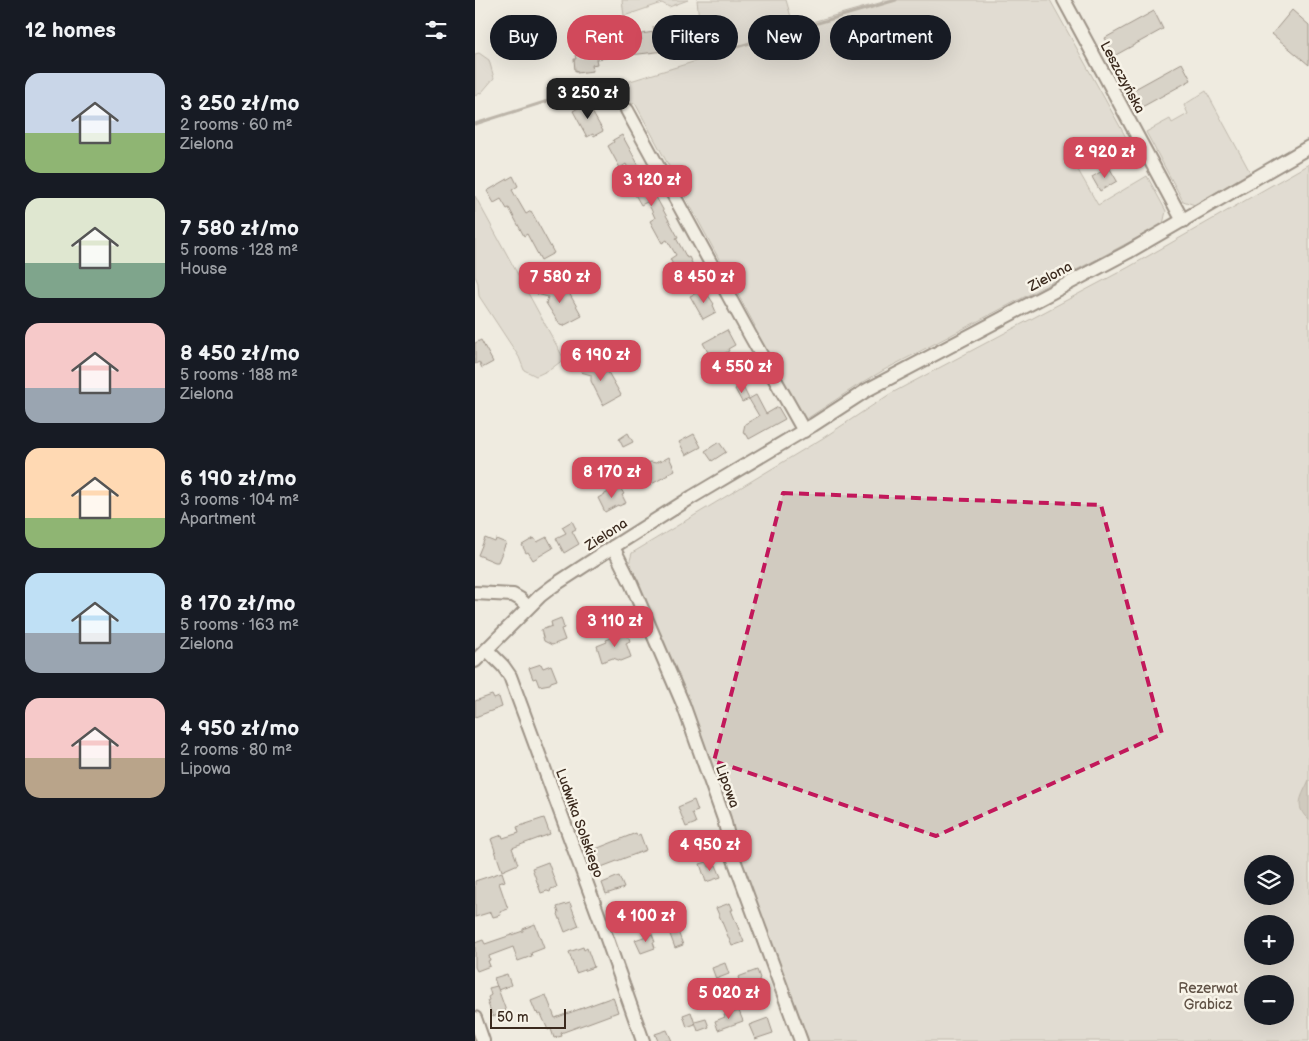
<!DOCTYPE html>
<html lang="en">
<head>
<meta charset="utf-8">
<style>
  :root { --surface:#171b24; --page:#20242c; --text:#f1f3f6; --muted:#9ea1a6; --accent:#d1495b }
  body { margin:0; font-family:"Balsamiq Sans",sans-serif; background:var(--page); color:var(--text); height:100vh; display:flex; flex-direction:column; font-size:19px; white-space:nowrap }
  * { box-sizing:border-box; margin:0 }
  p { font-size:16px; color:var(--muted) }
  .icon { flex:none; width:28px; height:28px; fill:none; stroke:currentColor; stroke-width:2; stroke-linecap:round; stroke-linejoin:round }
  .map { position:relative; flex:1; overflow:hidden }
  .side { display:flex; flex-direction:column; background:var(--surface); width:475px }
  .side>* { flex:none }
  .hud { position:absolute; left:15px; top:15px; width:475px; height:45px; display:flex; gap:10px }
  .fabs { position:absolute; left:769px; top:855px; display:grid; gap:10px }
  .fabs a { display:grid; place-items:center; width:50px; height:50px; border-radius:50%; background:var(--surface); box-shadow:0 5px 20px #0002; font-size:25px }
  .scale { position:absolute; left:15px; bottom:12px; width:76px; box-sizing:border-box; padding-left:5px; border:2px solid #3b2a1e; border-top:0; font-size:14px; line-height:18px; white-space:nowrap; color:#3b2a1e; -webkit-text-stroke:4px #f7f3e8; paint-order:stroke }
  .price { position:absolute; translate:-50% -42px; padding:0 11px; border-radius:10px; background:var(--accent); color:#fff; font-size:16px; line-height:32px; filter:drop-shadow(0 1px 2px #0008) }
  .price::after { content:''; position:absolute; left:50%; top:30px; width:15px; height:11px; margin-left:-8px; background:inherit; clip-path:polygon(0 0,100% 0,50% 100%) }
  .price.selected { background:#222; color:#fff }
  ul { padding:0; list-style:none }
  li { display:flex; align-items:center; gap:15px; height:125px; padding:0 25px }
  li span { display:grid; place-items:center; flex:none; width:140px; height:100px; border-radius:15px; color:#555 }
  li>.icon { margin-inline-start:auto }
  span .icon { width:60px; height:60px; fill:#fffc; stroke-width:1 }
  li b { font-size:21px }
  h2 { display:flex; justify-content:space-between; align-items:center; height:60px; padding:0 25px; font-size:21px }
  .pill { padding:0 18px; border-radius:22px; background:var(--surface); box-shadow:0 5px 20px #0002; font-size:18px; line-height:45px }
  .pill.selected { background:var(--accent); color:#fff }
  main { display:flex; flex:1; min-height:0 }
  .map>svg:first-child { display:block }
</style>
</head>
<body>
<main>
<section class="side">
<h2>12 homes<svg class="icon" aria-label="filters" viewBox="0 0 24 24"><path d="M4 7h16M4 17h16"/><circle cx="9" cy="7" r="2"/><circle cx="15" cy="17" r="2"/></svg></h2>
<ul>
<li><span style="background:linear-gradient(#c9d6e8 60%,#8fb573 0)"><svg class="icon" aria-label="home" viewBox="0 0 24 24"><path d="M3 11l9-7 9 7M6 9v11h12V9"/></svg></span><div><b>3 250 zł/mo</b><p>2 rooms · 60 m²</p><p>Zielona</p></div></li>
<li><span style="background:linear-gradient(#dfe7d0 65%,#7fa58c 0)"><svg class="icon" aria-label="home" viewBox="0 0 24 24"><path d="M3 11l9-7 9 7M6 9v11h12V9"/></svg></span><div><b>7 580 zł/mo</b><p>5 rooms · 128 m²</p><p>House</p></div></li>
<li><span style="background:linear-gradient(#f6c9c9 65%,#9aa5b1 0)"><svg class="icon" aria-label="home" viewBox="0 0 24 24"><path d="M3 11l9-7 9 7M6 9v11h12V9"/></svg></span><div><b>8 450 zł/mo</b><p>5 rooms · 188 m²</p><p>Zielona</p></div></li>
<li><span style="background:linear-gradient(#ffd9b3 70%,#8fb573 0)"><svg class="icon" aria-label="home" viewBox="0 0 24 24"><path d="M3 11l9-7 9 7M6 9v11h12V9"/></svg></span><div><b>6 190 zł/mo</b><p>3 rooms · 104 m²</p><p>Apartment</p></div></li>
<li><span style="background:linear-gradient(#bfe0f5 60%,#9aa5b1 0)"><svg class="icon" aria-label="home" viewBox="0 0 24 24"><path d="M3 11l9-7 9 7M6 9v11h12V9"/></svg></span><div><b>8 170 zł/mo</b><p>5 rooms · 163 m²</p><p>Zielona</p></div></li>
<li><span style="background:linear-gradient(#f6c9c9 60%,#b9a48a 0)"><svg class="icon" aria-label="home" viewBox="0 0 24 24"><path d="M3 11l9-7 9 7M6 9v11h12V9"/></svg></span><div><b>4 950 zł/mo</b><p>2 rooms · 80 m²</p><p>Lipowa</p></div></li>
</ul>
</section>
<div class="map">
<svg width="834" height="1041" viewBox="0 0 834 1041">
  <rect width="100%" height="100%" fill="#efebe0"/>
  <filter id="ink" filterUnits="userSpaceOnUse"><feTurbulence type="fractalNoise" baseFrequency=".02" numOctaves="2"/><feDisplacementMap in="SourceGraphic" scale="10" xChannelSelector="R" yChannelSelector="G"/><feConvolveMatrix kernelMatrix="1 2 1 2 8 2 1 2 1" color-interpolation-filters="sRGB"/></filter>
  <g filter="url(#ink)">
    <!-- green -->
    <g fill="#d1cbc0" stroke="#867a6f" fill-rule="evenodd">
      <polygon points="147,0 213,0 194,7 187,3 149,16"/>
      <polygon points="222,0 311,0 319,27 408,2 407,0 575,0 653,141 603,170 623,205 672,176 691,211 688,224 630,255 409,370 380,387 327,422 275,329 280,326 160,103 153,106 142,85 228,59"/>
      <polygon points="4,53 14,60 19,78 7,92 0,96 0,54"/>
      <polygon points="731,91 775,172 720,205 708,201 671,132 695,119 697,123 713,114 709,105"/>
      <path d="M834,164V1041H331L258,842L154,564L157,553L348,438L415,394L654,267ZM778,864H810V896H778ZM778,924H810V956H778ZM778,984H810V1016H778Z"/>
      <polygon points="0,196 89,359 76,369 61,376 49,370 44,357 4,296 3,283 0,276"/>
    </g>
    <!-- water -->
    <path fill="#aaa296" stroke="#7e7266" d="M834,780V820C818,806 827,796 834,780Z"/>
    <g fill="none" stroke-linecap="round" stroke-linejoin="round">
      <!-- stream -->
      <g stroke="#7e7266" stroke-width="3">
        <polyline points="231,56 421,0"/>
        <polyline points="0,124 79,99"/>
      </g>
    </g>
    <!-- building -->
    <g fill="#bdb5aa" stroke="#3b2a1e">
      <polygon points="817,10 834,25 834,65 797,34"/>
      <polygon points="679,11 688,29 639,56 630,38"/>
      <polygon points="217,19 219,37 205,39 204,37 189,39 190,51 121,59 122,64 117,65 118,71 102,73 102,70 100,71 99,59 101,59 100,55 110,54 110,50 132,48 131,44 167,40 166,34 179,32 178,27 198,25 197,23 203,23 203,21"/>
      <polygon points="707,63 716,80 667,107 658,90"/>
      <polygon points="111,101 128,131 119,136 118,134 112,137 98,111 103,108 102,106"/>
      <polygon points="147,135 203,237 201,238 212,258 214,257 219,267 217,267 221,274 207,281 195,259 201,255 192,240 187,243 175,221 180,218 176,209 172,202 166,205 154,184 160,180 155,172 151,164 145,168 133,146 139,142 138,140"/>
      <polygon points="634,167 642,181 625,191 617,177"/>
      <polygon points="38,176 43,186 37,190 51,214 56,211 79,253 66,260 52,234 49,236 34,208 32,209 26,199 19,203 12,191"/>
      <polygon points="66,281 77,284 78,287 93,291 107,316 88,326 85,325 71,303 73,297 62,294"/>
      <polygon points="229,289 239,304 238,305 241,312 228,319 215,296"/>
      <polygon points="252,330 260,345 253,349 254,351 244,356 243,354 236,358 228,343"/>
      <polygon points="6,340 18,362 7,368 4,362 0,364 0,343"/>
      <polygon points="110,359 123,363 127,370 133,372 146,395 128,405 116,381 116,375 106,372"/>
      <polygon points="267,385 274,399 267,402 260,389"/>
      <polygon points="281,395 291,414 303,407 310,419 274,439 272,435 268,433 270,424 284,416 274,399"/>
      <polygon points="153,433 158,442 148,447 144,439"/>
      <polygon points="219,434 226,447 211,455 204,442"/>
      <polygon points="244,442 251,452 237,461 230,451"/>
      <polygon points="194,457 200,470 192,474 193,475 173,486 170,482 166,480 167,476 165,472 168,470 172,463 176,462 181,463 185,460 185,462"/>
      <polygon points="144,486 149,494 147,495 151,503 144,506 143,505 130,512 123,498"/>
      <polygon points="97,521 101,529 97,531 104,544 89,553 81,538 91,533 87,527"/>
      <polygon points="72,537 78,548 58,560 53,552 51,553 47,545 59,538 62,542"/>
      <polygon points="10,538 20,542 21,539 31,543 23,562 20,562 3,555"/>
      <polygon points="86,618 89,628 86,629 90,640 77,645 69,641 66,630 77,626 76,622"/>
      <polygon points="152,632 155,641 151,643 156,657 146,661 138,658 127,662 122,646 132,642 131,640"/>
      <polygon points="66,664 68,668 76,665 82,680 76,682 75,684 64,686 61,678 58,679 54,668"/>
      <polygon points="17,695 19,699 24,697 27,707 0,717 0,701"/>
      <polygon points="219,800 223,811 217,813 221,823 211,827 203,807"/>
      <polygon points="69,818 75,834 37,848 43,864 27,871 16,839 27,835 28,838 44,833 42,827"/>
      <polygon points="161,833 162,836 165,834 171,850 121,869 115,854 119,852 118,850"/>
      <polygon points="73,862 82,887 76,889 75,892 72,891 66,893 57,868"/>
      <polygon points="232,862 234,867 241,865 246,877 231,882 225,864"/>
      <polygon points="27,872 30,881 24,883 33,909 25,912 26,915 18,917 16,912 0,917 0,881"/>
      <polygon points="144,876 149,888 131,894 127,883"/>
      <polygon points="95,903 104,926 90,932 83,914 84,913 82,907"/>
      <polygon points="255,903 258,910 256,910 269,942 257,946 241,908"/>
      <polygon points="60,924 69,948 56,953 57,956 43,961 38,947 14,956 15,960 13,961 15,966 2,971 0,967 0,943 8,940 10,944 48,931 48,929"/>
      <polygon points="201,926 208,945 200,948 193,929"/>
      <polygon points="177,934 180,942 178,942 180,948 166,953 160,940"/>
      <polygon points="108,947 109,950 112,948 119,967 101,973 94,952"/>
      <polygon points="250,963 254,974 241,979 237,968"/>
      <polygon points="282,970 285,978 284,979 287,988 269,994 268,989 264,985 265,983 263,977"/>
      <polygon points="32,974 36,985 23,990 19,978"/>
      <polygon points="22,986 31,1011 18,1017 12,1001 14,1000 13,997 16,995 14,988"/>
      <polygon points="71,995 80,1018 138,997 143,1012 86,1033 87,1036 79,1038 76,1029 73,1030 66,1014 63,1015 62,1012 61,1013 56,1001"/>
      <polygon points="264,1011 268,1021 243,1030 240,1021 250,1017 249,1015"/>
      <polygon points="216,1012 220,1024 212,1027 208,1015"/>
      <polygon points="293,1018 298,1033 280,1039 274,1025"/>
      <polygon points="231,1019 234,1027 223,1031 220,1022"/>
      <polygon points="192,1030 197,1041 183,1041 180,1034"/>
    </g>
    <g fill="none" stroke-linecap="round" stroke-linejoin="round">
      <!-- minor casing -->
      <g stroke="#3b2a1e" stroke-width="16">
        <g id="minor">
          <polyline points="589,0 708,221"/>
          <polyline points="152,110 275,335 329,431"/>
          <polyline points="138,547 156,583 208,704 249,819 258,857 326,1041"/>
          <polyline points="0,593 38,595 45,599 53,607"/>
          <polyline points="12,650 28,666 35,676 126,922 168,1041"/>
          <polyline points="0,661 65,596 78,586 138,547 217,497 338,425 392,390 653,252 834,147"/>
          <polyline points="0,1018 8,1041"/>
        </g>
      </g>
      <!-- minor -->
      <use href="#minor" stroke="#f7f3e8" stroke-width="12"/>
    </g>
  </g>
  <!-- marked area -->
  <path d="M0 0H834V1041H0ZM308,493L626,505L687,734L461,836L239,761Z" fill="#efebe0" fill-opacity=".55" fill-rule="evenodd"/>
  <path fill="none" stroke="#c2185b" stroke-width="4" stroke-dasharray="10 6" stroke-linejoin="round" d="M308,493L626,505L687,734L461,836L239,761Z"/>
  <g text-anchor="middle" stroke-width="5" stroke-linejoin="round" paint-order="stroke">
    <!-- street labels -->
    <g font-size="14" fill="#3b2a1e" stroke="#f7f3e8">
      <text transform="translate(648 77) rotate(62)" y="5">Leszczyńska</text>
      <text transform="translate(575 276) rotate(-28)" y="5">Zielona</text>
      <text transform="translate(131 534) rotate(-33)" y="5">Zielona</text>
      <text transform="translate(253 786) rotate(70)" y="5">Lipowa</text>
      <text transform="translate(105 823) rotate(70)" y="5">Ludwika Solskiego</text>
    </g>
    <!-- park labels -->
    <g font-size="14" fill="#605246" stroke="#f7f3e8">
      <text x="733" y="993">Rezerwat<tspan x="733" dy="16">Grabicz</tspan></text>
    </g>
  </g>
</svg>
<div class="fabs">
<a><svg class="icon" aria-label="layers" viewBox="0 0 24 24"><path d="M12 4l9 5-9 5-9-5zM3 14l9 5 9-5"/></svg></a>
<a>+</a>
<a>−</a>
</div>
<div class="scale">50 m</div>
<b class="price selected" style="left:113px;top:120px">3 250 zł</b>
<b class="price" style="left:630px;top:179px">2 920 zł</b>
<b class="price" style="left:177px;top:207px">3 120 zł</b>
<b class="price" style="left:85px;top:304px">7 580 zł</b>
<b class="price" style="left:229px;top:304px">8 450 zł</b>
<b class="price" style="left:126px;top:382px">6 190 zł</b>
<b class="price" style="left:267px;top:394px">4 550 zł</b>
<b class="price" style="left:137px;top:499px">8 170 zł</b>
<b class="price" style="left:140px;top:648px">3 110 zł</b>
<b class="price" style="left:235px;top:872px">4 950 zł</b>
<b class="price" style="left:171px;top:943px">4 100 zł</b>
<b class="price" style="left:254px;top:1020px">5 020 zł</b>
<div class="hud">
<a class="pill">Buy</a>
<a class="pill selected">Rent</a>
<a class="pill">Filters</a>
<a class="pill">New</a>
<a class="pill">Apartment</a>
</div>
</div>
</main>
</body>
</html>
